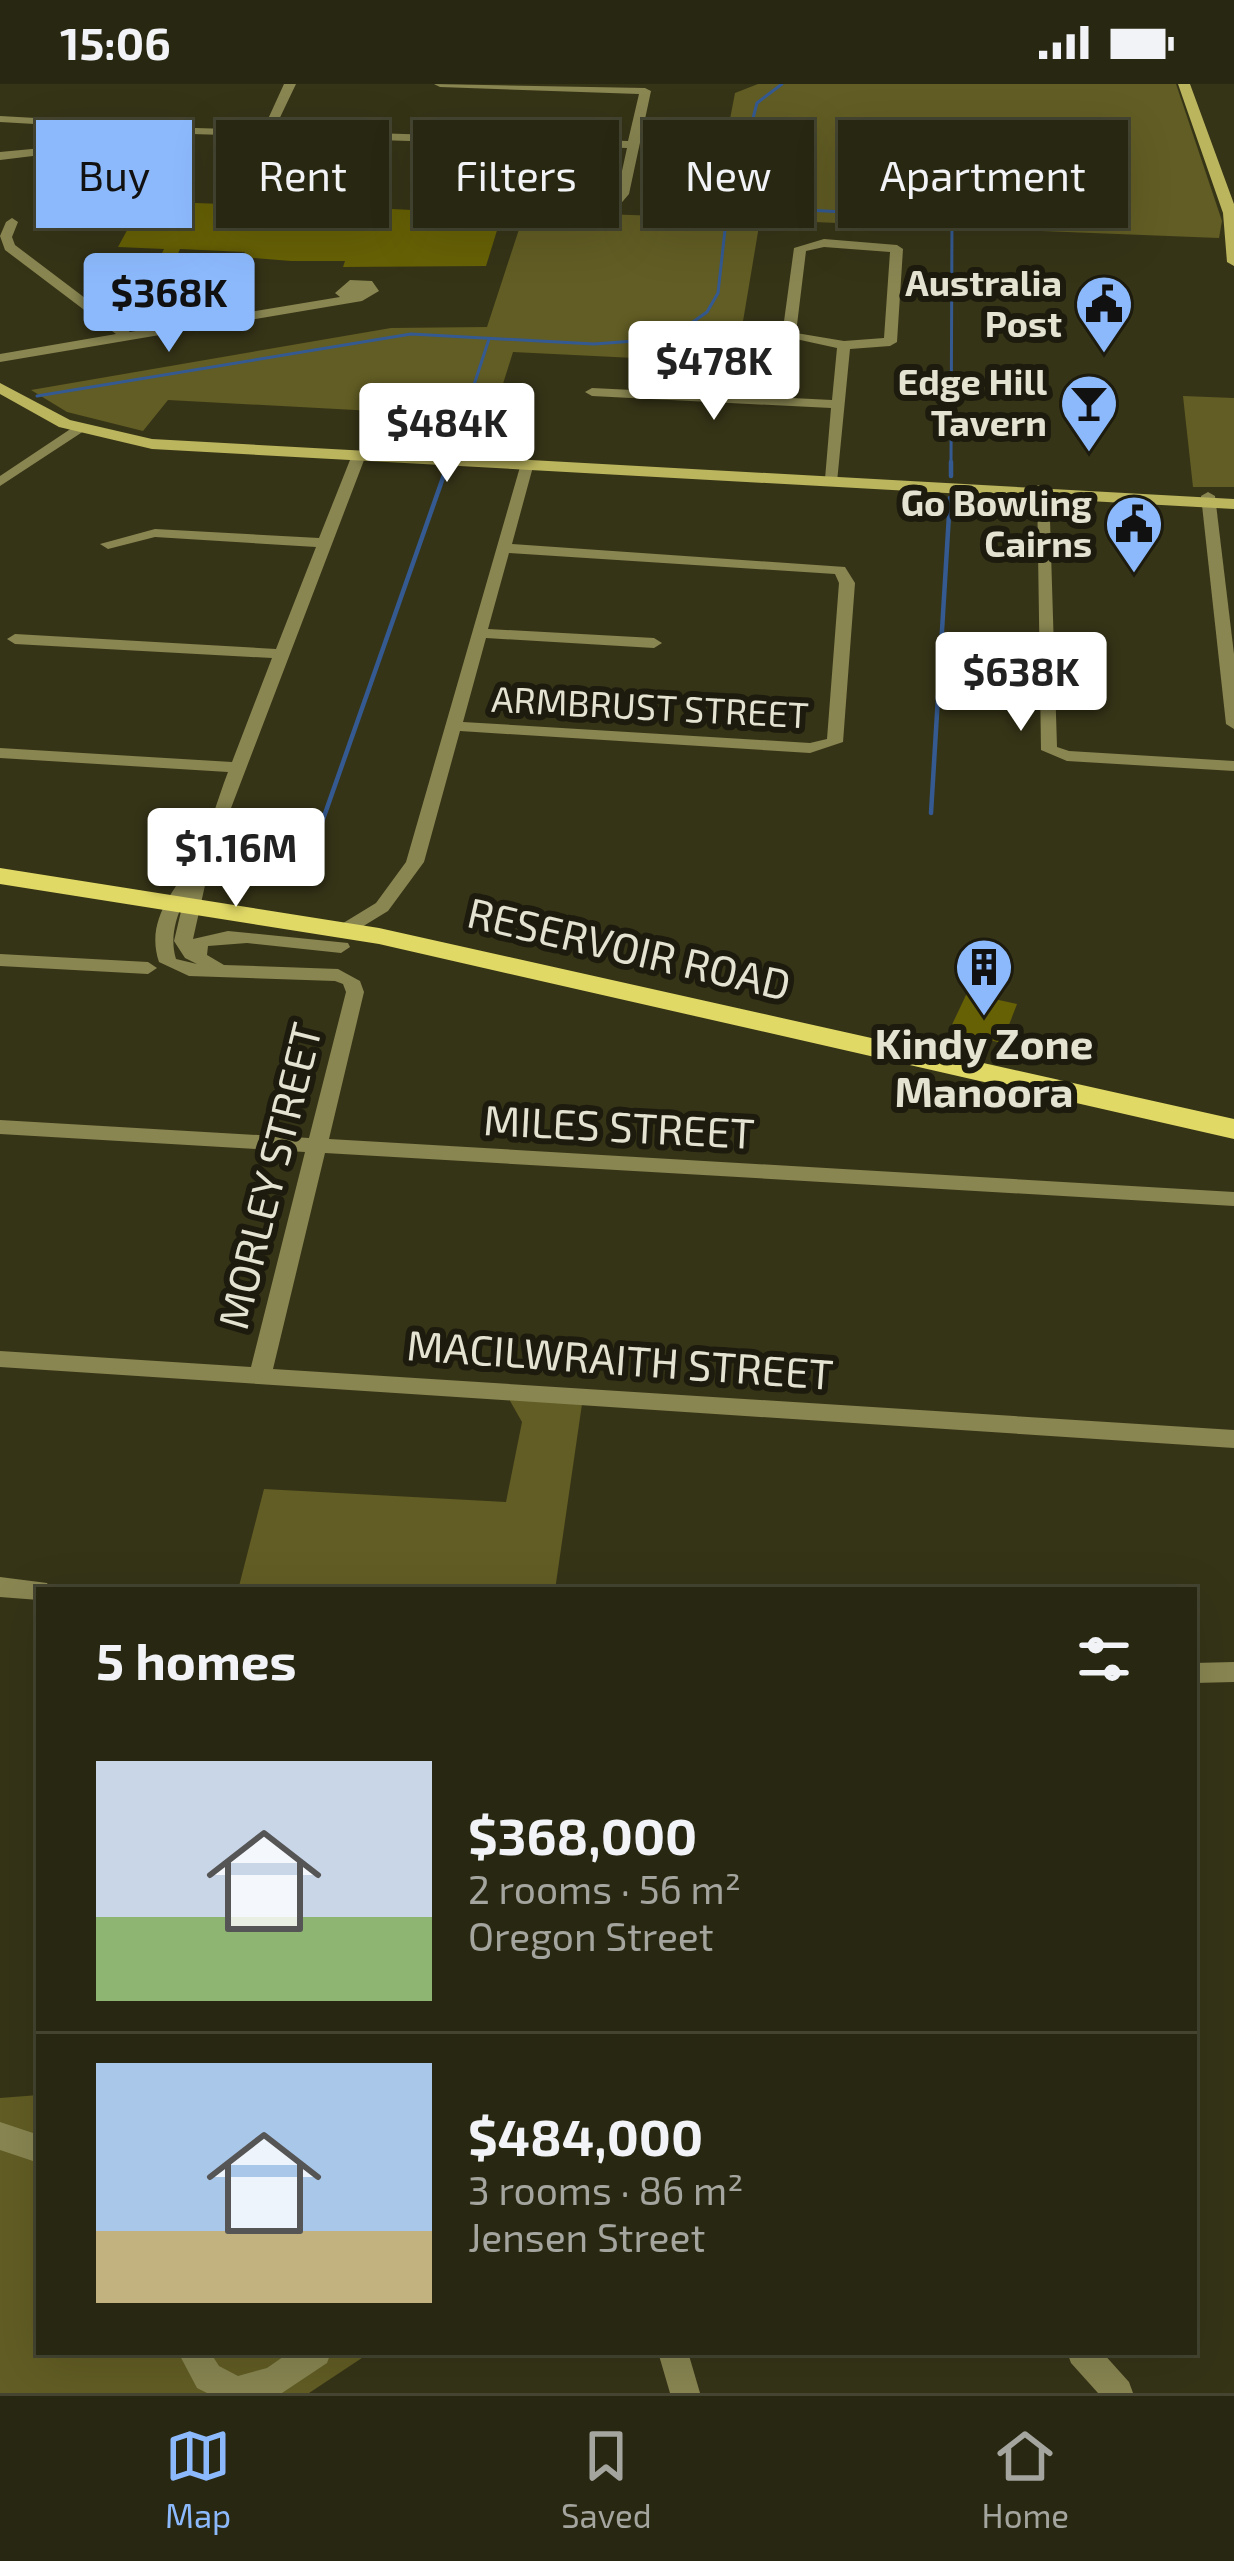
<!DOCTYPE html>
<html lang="en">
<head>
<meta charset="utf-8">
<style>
  :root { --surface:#282711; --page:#302f1a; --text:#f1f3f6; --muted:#a5a59f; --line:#444431; --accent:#8cb9fc }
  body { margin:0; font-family:"Exo 2",sans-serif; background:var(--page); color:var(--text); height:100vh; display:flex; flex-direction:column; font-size:45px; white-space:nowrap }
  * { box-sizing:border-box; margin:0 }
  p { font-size:39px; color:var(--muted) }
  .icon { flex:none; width:66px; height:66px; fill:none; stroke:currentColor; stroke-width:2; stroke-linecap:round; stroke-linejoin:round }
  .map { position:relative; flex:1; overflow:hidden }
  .side { position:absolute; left:36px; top:1503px; width:1161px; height:768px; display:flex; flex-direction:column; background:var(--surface); border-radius:0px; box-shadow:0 12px 48px #0002,0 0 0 3px var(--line) }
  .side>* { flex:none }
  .hud { position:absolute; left:36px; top:36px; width:1164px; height:108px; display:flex; gap:24px }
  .price { position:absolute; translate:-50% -102px; padding:0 27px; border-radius:12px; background:#fff; color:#222; font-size:39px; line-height:78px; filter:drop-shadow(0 3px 6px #0008) }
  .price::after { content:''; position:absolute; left:50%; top:72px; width:36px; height:27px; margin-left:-18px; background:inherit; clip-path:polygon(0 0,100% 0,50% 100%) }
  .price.on { background:var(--accent); color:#111 }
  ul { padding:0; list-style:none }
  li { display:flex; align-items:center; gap:36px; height:300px; padding:0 60px }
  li+li { border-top:3px solid var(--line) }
  li span { display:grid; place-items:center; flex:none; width:336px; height:240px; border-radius:0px; color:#555 }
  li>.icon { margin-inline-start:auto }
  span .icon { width:144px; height:144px; fill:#fffc; stroke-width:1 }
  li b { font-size:51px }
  h2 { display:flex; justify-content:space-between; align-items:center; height:144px; padding:0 60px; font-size:51px }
  .tag { padding:0 42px; border-radius:0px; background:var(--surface); box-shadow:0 12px 48px #0002,0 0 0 3px var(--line); font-size:42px; line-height:108px }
  .tag.on { background:var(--accent); color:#111 }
  .status { display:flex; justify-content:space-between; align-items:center; height:84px; padding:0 60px; background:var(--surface); direction:ltr }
  .status svg { height:33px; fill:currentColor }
  .tab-bar { display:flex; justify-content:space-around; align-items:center; height:168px; border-top:3px solid var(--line); background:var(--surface); font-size:33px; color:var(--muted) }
  .tab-bar a { display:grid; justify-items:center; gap:6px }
  .tab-bar .on { color:var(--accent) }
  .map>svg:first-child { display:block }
</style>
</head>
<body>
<div class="status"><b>15:06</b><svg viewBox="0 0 49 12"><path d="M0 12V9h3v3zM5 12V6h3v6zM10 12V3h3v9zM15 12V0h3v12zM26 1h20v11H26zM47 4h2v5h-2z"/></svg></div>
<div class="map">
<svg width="1234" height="2309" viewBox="0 0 1234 2309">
  <rect width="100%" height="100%" fill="#363417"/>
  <!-- green -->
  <g fill="#625d24">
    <polygon points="758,0 1176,0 1222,137 1219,154 760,136 736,279 513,268 482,367 434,365 452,322 447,331 168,316 143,347 67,328 31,306 391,244 487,243 525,127 711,134 735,9"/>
    <polygon points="1183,312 1234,314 1234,403 1193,403"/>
    <polygon points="505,1308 583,1313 555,1506 238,1506 264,1405 506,1418 522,1338"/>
    <polygon points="39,2011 39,2268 371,2268 309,2309 0,2309 0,2014"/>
  </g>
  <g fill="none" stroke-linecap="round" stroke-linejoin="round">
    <!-- stream-far1 -->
    <g stroke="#345a91" stroke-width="3">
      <polyline points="733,122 952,134 951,381"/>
      <polyline points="37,312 411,250 594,260 648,256 683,245 707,228 718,209 726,137 757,19 782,0"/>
      <polyline points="453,365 489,255"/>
    </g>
    <!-- stream -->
    <g stroke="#345a91" stroke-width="4.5">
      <polyline points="951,392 951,378"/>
      <polyline points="931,729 950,414"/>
      <polyline points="314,761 445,388"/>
    </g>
  </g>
  <!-- building -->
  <g fill="#676106">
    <polygon points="143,117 249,121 245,129 367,133 371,124 412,126 430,128 426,137 499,140 486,182 343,183 345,177 291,177 242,173 245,168 180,165 177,172 161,171 164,165 118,163"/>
    <polygon points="967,909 1017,920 1002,959 949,947"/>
  </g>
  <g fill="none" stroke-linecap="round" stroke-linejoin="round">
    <!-- street -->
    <g fill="#898652" fill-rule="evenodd">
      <polygon points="284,0 296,0 274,46 628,57 639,10 440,3 434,0 645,4 651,7 629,110 612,130 606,126 617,110 627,64 160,49 94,55 101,59 99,61 81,68 119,90 121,93 115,97 66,68 0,76 0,68 53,63 54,59 71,51 52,41 0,38 0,32 54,35 85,49 160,43 263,46"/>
      <polygon points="12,134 18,138 12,153 15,161 130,248 340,213 335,209 350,196 372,197 379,207 362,217 0,278 0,270 116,250 5,166 0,152 6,138"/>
      <path d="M824,155L897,161L903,165L897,258L890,262L850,265L837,398L825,395L831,324L592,312L585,308L592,304L832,316L837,264L782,252L794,164ZM824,163L890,168L884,254L844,257L796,249L806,167Z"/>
      <polygon points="75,342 87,345 0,402 0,392"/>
      <path d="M359,367L366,371L210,779L193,855L228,847L348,859L350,863L341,869L247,859L208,862L207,871L224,881L338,885L360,897L364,908L329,1055L1234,1108V1122L325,1069L273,1285L1234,1346V1364L0,1283V1267L251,1283L305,1068L0,1050V1036L309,1054L346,908L343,900L335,897L189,892L159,878C145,836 174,808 193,776C209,750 217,716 228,688L0,674V664L232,678L272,574L15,560L7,555L15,550L276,565L316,463L155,453L108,465L100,460L155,445L319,454L352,371ZM183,819L174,857L185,874L197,880L176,875C170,856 175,836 183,819Z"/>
      <path d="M522,376L534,379L512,460L845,483L855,499L843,658L810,669L460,647L424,778L388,827L352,849H340L337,845L340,841L376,819L406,778ZM509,469L835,490L839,499L827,655L810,659L463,638L486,554L654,564L662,559L654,554L488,545Z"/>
      <polygon points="1037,401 1049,404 1057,663 1069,667 1234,677 1234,687 1067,677 1041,666"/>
      <polygon points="1208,408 1215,412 1234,570 1234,645 1226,640 1201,412"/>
      <polygon points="0,870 148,878 157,884 148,890 0,882"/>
      <polygon points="0,1493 47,1499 51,1506 39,1506 39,1516 0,1513"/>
      <polygon points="1234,1578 1234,1598 1194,1599 1194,1579"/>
      <polygon points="0,2038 39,2051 39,2079 0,2066"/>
      <polygon points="178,2268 210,2268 219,2282 238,2292 267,2284 290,2268 331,2268 327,2279 282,2309 207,2309 197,2304"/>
      <polygon points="658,2268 688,2268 700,2309 670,2309"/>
      <polygon points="1067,2268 1102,2268 1129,2298 1133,2309 1098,2309 1071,2279"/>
    </g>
    <!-- secondary -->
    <g fill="#bbb55e" fill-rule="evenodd">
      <polygon points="1178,0 1190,0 1234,120 1234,182 1227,178 1223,129"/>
      <polygon points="0,299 70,336 152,355 1234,415 1234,425 152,365 59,343 0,310"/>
    </g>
    <!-- primary -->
    <polygon fill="#e1d966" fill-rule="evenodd" points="0,784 379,844 1234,1035 1234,1055 379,860 0,800"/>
  </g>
  <!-- icons -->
  <defs>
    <g id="civic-pin" transform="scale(3)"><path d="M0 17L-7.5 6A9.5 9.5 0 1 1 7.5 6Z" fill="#8cb9fc" stroke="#1c1b0e"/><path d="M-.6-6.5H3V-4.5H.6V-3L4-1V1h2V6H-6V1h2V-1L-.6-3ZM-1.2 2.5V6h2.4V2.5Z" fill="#111"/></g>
    <g id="bar-pin" transform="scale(3)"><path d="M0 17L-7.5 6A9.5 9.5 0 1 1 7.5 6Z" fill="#8cb9fc" stroke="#1c1b0e"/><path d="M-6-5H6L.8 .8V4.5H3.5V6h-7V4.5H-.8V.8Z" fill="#111"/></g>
    <g id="building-pin" transform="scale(3)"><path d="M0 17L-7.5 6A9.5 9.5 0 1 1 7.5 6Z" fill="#8cb9fc" stroke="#1c1b0e"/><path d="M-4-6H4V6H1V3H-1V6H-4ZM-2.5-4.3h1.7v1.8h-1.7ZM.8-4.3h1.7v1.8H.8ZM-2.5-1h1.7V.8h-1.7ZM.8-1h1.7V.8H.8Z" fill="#111"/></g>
  </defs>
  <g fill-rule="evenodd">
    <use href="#civic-pin" x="1104" y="220"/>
    <use href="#bar-pin" x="1089" y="319"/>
    <use href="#civic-pin" x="1134" y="440"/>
    <use href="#building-pin" x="984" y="883"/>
  </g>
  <g text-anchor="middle" stroke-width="12" stroke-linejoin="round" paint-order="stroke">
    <!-- far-poi labels -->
    <g font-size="36" font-weight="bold" fill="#e4e3d2" stroke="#1c1b0e" text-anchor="end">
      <text x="1062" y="212">Australia<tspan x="1062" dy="41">Post</tspan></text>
      <text x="1047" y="311">Edge Hill<tspan x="1047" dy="41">Tavern</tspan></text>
      <text x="1092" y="432">Go Bowling<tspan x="1092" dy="41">Cairns</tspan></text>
    </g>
    <!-- far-street labels -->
    <g font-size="36" fill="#e4e3d2" stroke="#1c1b0e">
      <text transform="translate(650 623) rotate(3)" y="13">ARMBRUST STREET</text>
    </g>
    <!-- street labels -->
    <g font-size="42" fill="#e4e3d2" stroke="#1c1b0e">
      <text transform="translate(629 865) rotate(13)" y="15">RESERVOIR ROAD</text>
      <text transform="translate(619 1043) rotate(3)" y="15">MILES STREET</text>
      <text transform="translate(270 1092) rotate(-76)" y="15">MORLEY STREET</text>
      <text transform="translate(620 1276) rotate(4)" y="15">MACILWRAITH STREET</text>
    </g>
    <!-- poi labels -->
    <g font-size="42" font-weight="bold" fill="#e4e3d2" stroke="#1c1b0e">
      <text x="984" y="975">Kindy Zone<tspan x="984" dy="48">Manoora</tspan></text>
    </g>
  </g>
</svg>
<b class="price on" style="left:169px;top:271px">$368K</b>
<b class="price" style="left:714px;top:339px">$478K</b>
<b class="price" style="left:447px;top:401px">$484K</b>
<b class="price" style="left:1021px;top:650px">$638K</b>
<b class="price" style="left:236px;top:826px">$1.16M</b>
<div class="hud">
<a class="tag on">Buy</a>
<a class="tag">Rent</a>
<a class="tag">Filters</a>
<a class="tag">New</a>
<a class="tag">Apartment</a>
</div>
<section class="side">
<h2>5 homes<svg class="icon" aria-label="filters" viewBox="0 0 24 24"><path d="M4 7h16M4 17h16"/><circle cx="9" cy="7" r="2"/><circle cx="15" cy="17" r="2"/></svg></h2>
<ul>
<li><span style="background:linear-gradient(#c9d6e8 65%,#8fb573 0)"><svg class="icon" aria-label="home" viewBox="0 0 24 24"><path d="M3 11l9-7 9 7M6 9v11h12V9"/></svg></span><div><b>$368,000</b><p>2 rooms · 56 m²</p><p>Oregon Street</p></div></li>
<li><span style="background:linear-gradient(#a9c7e8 70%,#c2b280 0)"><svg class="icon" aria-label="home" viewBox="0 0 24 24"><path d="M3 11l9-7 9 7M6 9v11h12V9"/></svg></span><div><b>$484,000</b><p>3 rooms · 86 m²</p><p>Jensen Street</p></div></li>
</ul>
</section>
</div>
<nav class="tab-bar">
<a class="on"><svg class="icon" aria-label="map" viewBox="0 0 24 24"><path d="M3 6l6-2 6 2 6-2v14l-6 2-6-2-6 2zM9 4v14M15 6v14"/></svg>Map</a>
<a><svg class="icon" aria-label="saved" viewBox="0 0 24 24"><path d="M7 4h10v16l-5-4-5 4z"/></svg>Saved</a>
<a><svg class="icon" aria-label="home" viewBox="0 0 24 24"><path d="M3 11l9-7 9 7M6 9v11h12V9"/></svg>Home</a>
</nav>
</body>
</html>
